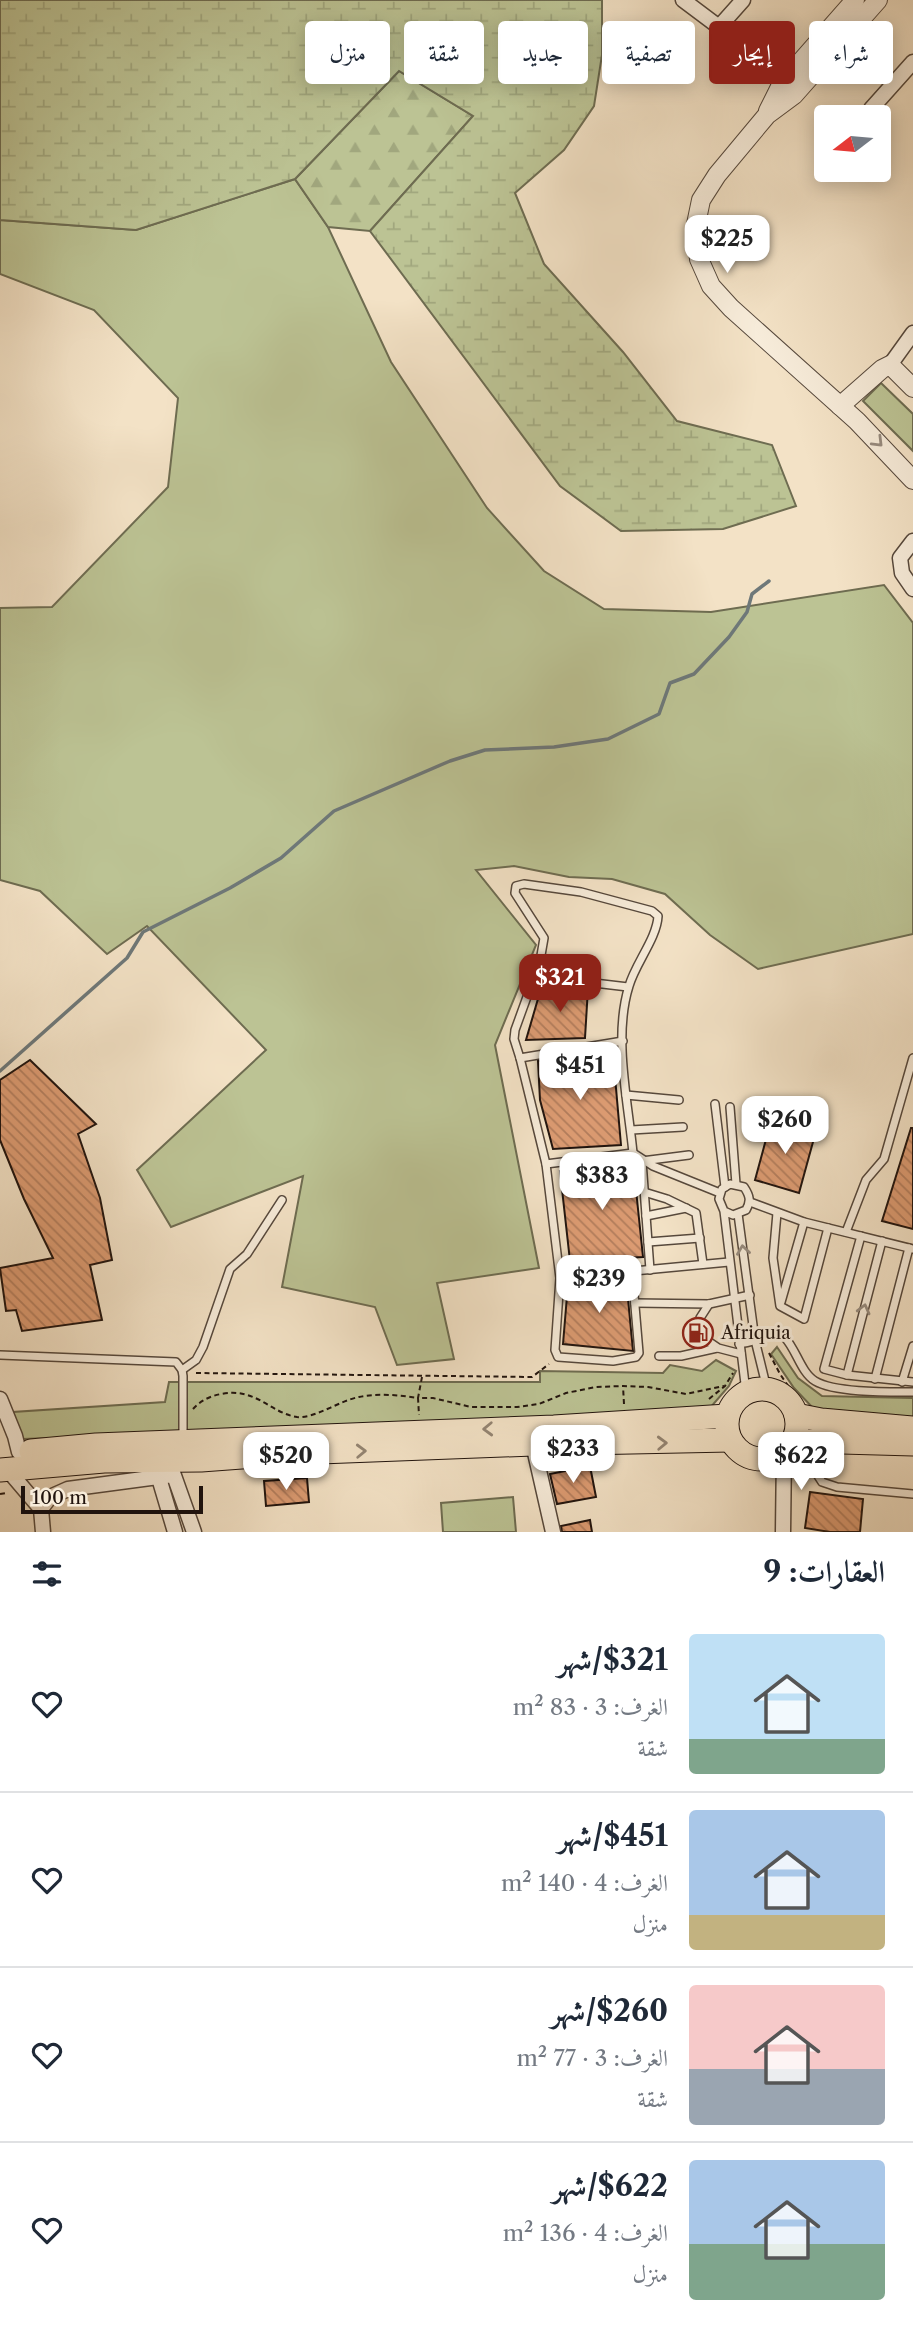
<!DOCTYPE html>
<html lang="ar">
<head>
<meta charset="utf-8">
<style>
  :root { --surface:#fff; --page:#f2f2f3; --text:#1f2937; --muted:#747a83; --line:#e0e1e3; --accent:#8f2418 }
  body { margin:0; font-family:"Libre Caslon Text",Amiri,serif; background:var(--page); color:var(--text); direction:rtl; height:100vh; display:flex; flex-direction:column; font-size:26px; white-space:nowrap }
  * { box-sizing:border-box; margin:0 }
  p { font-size:23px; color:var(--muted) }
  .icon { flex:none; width:38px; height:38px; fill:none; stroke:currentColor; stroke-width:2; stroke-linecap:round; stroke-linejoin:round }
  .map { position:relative; height:1532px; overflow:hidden; direction:ltr }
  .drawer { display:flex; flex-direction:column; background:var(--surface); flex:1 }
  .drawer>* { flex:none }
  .banner { position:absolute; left:21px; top:21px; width:872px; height:63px; direction:rtl; display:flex; gap:14px }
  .needle { width:46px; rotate:254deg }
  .buttons { position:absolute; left:814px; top:105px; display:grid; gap:14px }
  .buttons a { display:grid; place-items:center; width:77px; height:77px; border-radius:7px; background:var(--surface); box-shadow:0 4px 18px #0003; font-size:35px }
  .scale { position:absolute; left:21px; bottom:18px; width:182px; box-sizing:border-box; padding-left:7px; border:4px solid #21140e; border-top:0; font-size:19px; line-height:24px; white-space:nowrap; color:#21140e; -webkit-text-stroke:5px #f7ecda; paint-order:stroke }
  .price { position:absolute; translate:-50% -60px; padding:0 16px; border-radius:14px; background:#fff; color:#222; font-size:23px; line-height:46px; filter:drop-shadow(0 2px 4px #0008) }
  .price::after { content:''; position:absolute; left:50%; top:42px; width:21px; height:16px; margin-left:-10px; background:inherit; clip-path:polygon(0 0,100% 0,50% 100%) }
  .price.current { background:var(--accent); color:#fff }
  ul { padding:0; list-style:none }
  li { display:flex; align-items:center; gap:21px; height:175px; padding:0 28px }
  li+li { border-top:2px solid var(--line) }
  li span { display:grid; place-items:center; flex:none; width:196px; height:140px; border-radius:7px; color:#555 }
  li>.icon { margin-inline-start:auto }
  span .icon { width:84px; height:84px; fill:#fffc; stroke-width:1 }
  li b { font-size:30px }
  h2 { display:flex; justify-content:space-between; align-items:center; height:84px; padding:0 28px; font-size:30px }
  .tag { padding:0 24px; border-radius:7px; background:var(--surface); box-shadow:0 4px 18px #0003; font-size:24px; line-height:63px }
  .tag.current { background:var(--accent); color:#fff }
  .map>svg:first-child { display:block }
</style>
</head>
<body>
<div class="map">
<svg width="913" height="1532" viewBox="0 0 913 1532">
  <defs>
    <pattern id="forest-firs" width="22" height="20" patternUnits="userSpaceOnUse" patternTransform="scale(1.75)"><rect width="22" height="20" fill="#bcc394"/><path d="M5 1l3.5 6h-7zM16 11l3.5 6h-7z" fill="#a1a77e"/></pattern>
    <pattern id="wetland-marsh" width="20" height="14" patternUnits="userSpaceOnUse" patternTransform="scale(1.75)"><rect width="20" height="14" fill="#bcc394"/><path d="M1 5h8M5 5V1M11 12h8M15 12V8" fill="none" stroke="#a1a77e"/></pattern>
    <pattern id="building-back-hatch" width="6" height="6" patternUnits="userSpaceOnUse" patternTransform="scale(1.75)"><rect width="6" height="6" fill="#dc9b72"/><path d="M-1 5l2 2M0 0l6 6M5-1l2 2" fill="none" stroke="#b27d5c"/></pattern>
  </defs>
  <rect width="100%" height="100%" fill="#f3e2c6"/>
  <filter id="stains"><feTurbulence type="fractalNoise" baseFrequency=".00286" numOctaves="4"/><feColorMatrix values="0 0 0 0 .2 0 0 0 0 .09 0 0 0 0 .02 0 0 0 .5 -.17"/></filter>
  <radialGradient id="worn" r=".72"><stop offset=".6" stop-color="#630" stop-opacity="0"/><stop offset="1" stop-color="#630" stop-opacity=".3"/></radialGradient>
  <!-- grass -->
  <g fill="#bcc394" stroke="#6e6c51" stroke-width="2">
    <polygon points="295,179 328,227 391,362 487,508 544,571 604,609 711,612 884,585 913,623 913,934 758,969 710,935 665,894 612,879 569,877 514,866 476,870 536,945 495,1045 539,1268 437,1283 454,1359 397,1365 375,1307 282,1287 303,1176 171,1227 137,1170 266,1050 147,926 107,954 40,891 0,880 0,608 52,607 168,487 178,398 94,310 0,274 0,220 136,230"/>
    <polygon points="881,383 913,414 913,451 863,401"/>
    <polygon points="777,1347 798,1378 822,1396 913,1398 913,1418 813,1408 794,1388 771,1354"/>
    <polygon points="716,1360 736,1371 729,1386 710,1408 518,1422 22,1439 13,1412 165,1402 169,1382 540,1382 540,1371 663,1373 670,1365 702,1371"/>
    <polygon points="513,1497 516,1532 443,1532 441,1503"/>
  </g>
  <!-- forest -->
  <polygon fill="url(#forest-firs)" stroke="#6e6c51" stroke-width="2" points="399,71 473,116 370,231 328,227 295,179"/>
  <!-- wetland -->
  <polygon fill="url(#wetland-marsh)" stroke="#6e6c51" stroke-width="2" points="0,0 602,0 602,55 594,106 564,150 515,193 544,264 623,352 677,421 772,445 796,506 723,529 621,531 560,486 370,231 473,116 399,71 295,179 136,230 0,220"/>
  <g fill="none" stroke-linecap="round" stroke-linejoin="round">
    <!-- stream -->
    <polyline stroke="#6e7879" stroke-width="3.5" points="0,1071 127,958 143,932 230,888 281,858 334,811 450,761 485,750 554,747 608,739 659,714 670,683 694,674 729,637 747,612 752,594 769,581"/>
  </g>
  <!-- building -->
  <g fill="url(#building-back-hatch)" stroke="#21140e" stroke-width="2">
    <polygon points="542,985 588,988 585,1038 526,1040"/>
    <polygon points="613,1054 621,1145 553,1149 540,1100 538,1061"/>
    <polygon points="30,1060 96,1124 78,1134 100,1198 112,1260 90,1265 102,1320 22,1331 16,1310 6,1311 0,1268 53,1258 24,1199 0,1140 0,1080"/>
    <polygon points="771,1121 816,1131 799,1193 755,1180"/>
    <polygon points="911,1128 913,1128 913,1229 882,1221"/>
    <polygon points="633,1161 643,1257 570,1261 560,1171"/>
    <polygon points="626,1278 633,1351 563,1344 568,1284"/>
    <polygon points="590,1466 596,1497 557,1504 550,1474"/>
    <polygon points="307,1478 309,1502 266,1506 264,1481"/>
    <polygon points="810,1492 863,1499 860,1532 830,1532 805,1528"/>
    <polygon points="590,1520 592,1532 562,1532 561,1526"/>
  </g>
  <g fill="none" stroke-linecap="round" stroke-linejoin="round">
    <!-- service casing -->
    <g stroke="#56483c" stroke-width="10">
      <g id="service">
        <polyline points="535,976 628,987"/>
        <path d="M623,1041L520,1058L514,1039L515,1030L540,961L544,938L515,893L516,886L524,884L581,892L652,911L658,916C657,938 635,964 629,986C613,1037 628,1101 633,1153"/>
        <polyline points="520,1058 546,1164 560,1278 555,1350 558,1357 613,1361 636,1357 639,1353 632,1271"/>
        <polyline points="626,1095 679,1100"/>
        <polyline points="715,1104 725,1187"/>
        <polyline points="730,1107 736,1184"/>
        <polyline points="631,1130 683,1127"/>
        <polyline points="546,1164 633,1153 653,1166 720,1193"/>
        <polyline points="644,1192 667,1199 696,1213 703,1264"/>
        <polyline points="750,1202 804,1222 913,1249"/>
        <path d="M724,1211L733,1215L746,1210C751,1201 750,1196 744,1187L730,1184L722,1189L719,1199L724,1211L746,1392"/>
        <polyline points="777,1213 773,1258 780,1306 804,1319 828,1228"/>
        <polyline points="738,1214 755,1340 767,1389"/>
        <polyline points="646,1216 686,1208"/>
        <polyline points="846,1232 866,1180 884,1159 913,1058"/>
        <polyline points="861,1236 824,1369 847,1375 913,1382"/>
        <polyline points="648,1242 700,1238"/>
        <polyline points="650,1270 642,1161 689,1155"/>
        <polyline points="560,1278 729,1262"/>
        <polyline points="781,1302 804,1222"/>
        <polyline points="635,1303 709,1304 750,1295"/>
        <polyline points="709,1304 700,1318 698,1331 699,1335 718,1348 741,1354"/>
        <path d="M739,1344C744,1343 751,1342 756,1340C761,1337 763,1333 769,1332C793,1328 796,1370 815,1381C835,1393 889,1392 913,1392"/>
        <polyline points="0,1355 176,1362 182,1370 183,1376 183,1438"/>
        <polyline points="659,1356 681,1356 717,1348"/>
        <polyline points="182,1370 196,1360 203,1347 230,1269 247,1254 282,1200"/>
        <polyline points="847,1375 882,1241"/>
        <polyline points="875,1379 909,1248"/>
        <polyline points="902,1382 913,1346"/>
        <polyline points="785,1468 807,1465 813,1468 822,1482 837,1487 913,1494"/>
      </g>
    </g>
    <!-- minor casing -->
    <g stroke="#56483c" stroke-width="17">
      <g id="minor">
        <polyline points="683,0 719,27 788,89"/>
        <polyline points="719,27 743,0"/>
        <polyline points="871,109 913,62"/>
        <polyline points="890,365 913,333"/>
        <polyline points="913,541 900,558 902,573 913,589"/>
        <polyline points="0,1399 15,1436 19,1452"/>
        <polyline points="533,1444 553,1532"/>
        <polyline points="171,1467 194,1532"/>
        <polyline points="156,1468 175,1532"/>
        <polyline points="7,1469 41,1509 43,1532"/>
        <polyline points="41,1509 50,1497 68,1489 173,1475"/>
        <polyline points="783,1532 784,1452"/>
      </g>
    </g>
    <!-- tertiary casing -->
    <g stroke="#56483c" stroke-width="20">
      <g id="tertiary">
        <polyline points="878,0 794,95 767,115 717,175 701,200 695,229 699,259 711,286 731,308 857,421 913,480"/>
        <polyline points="768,111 782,83 855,0"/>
        <polyline points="840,406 882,369 890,365 913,388"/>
      </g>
    </g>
    <!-- trunk casing -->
    <g stroke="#21140e" stroke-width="25">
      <g id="trunk">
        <circle cx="762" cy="1424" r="35"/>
        <polyline points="796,1415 821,1420 913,1428"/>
        <polyline points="791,1444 806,1441 913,1444"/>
        <polyline points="31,1451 96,1445 554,1427 727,1416"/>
        <polyline points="0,1470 104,1461 201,1460 294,1453 533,1444 730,1440"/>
      </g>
    </g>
    <!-- path -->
    <g stroke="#21140e" stroke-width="2" stroke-dasharray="5 3.5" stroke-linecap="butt">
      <polyline points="769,1353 780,1374 795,1396"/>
      <polyline points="196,1373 532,1377 549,1364"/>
      <polyline points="422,1377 418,1398 433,1398 471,1407 517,1407 539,1404 566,1393 596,1387 623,1386"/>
      <polyline points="709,1399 725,1386 733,1373"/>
      <polyline points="624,1404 623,1386 648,1387 686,1394 724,1386"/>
      <path d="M193,1409C200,1401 210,1396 221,1394C256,1387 270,1413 297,1417C314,1419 341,1400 359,1397C378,1393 399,1395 418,1398L419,1415"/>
      <polyline points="0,1494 6,1493"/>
    </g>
    <!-- service -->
    <use href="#service" stroke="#f7ecda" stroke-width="7"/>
    <!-- minor -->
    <use href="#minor" stroke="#f7ecda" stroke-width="14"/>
    <!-- tertiary -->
    <use href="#tertiary" stroke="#f7ecda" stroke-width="18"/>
    <!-- trunk -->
    <use href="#trunk" stroke="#f3e2c6" stroke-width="23"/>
  </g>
  <!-- one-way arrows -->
  <defs><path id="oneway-chevron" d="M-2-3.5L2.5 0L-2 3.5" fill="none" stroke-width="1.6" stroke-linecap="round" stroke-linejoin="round" transform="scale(1.75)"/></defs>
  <g stroke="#978b7e">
    <use href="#oneway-chevron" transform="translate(878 442) rotate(45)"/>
    <use href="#oneway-chevron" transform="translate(743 1250) rotate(-98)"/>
    <use href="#oneway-chevron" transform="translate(864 1309) rotate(-76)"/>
  </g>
  <g stroke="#948573">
    <use href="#oneway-chevron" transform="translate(488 1429) rotate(178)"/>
    <use href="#oneway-chevron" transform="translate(662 1443) rotate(-2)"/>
    <use href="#oneway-chevron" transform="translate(361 1451) rotate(-2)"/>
  </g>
  <!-- icons -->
  <defs>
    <g id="fuel-ring" transform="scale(1.575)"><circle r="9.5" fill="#f7ecda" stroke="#8f2418" stroke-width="1.5"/><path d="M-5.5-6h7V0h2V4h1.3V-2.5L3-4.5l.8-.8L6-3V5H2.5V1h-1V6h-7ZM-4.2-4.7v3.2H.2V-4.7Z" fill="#8f2418"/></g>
  </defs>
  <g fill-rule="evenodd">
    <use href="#fuel-ring" x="698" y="1333"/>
  </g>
  <g text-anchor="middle" stroke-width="6" stroke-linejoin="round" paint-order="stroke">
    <!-- poi labels -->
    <g font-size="18" fill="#21140e" stroke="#f7ecda" text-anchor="start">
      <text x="721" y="1339">Afriquia</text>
    </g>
  </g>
  <rect width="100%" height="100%" filter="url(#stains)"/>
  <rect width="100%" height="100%" fill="url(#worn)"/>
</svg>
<div class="buttons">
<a><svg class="needle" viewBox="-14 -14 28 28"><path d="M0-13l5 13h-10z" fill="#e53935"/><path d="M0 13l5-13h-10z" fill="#747a83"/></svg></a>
</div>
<div class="scale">100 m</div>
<b class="price" style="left:727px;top:275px">$225</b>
<b class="price current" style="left:560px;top:1014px">$321</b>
<b class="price" style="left:580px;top:1102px">$451</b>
<b class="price" style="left:785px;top:1156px">$260</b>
<b class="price" style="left:602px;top:1212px">$383</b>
<b class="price" style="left:599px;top:1315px">$239</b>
<b class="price" style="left:573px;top:1485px">$233</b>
<b class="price" style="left:286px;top:1492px">$520</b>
<b class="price" style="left:801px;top:1492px">$622</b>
<div class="banner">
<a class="tag">شراء</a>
<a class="tag current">إيجار</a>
<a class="tag">تصفية</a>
<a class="tag">جديد</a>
<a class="tag">شقة</a>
<a class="tag">منزل</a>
</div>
</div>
<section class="drawer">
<h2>العقارات: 9<svg class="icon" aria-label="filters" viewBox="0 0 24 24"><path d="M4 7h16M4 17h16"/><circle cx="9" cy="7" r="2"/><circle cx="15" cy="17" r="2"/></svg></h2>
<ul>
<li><span style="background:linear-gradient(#bfe0f5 75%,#7fa58c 0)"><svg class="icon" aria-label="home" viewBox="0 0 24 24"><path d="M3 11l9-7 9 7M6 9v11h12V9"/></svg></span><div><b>$321/شهر</b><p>الغرف: 3 · 83 m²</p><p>شقة</p></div><svg class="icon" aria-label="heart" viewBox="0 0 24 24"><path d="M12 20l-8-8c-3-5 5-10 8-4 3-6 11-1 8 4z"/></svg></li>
<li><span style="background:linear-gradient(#a9c7e8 75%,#c2b280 0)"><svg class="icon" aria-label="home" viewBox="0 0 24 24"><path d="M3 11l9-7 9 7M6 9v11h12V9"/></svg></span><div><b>$451/شهر</b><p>الغرف: 4 · 140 m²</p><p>منزل</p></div><svg class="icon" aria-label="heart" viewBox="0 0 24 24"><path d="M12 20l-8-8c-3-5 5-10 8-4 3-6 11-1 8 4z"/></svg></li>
<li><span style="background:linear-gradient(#f6c9c9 60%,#9aa5b1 0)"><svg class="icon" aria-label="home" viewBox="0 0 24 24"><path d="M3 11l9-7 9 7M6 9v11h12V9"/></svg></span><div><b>$260/شهر</b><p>الغرف: 3 · 77 m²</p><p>شقة</p></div><svg class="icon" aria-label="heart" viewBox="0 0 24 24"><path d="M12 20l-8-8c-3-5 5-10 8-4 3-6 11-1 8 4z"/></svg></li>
<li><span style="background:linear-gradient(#a9c7e8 60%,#7fa58c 0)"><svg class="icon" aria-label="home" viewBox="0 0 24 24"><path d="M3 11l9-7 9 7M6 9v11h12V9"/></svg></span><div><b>$622/شهر</b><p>الغرف: 4 · 136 m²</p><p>منزل</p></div><svg class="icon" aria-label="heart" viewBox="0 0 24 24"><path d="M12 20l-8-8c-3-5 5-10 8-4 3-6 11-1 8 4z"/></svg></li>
</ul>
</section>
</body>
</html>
